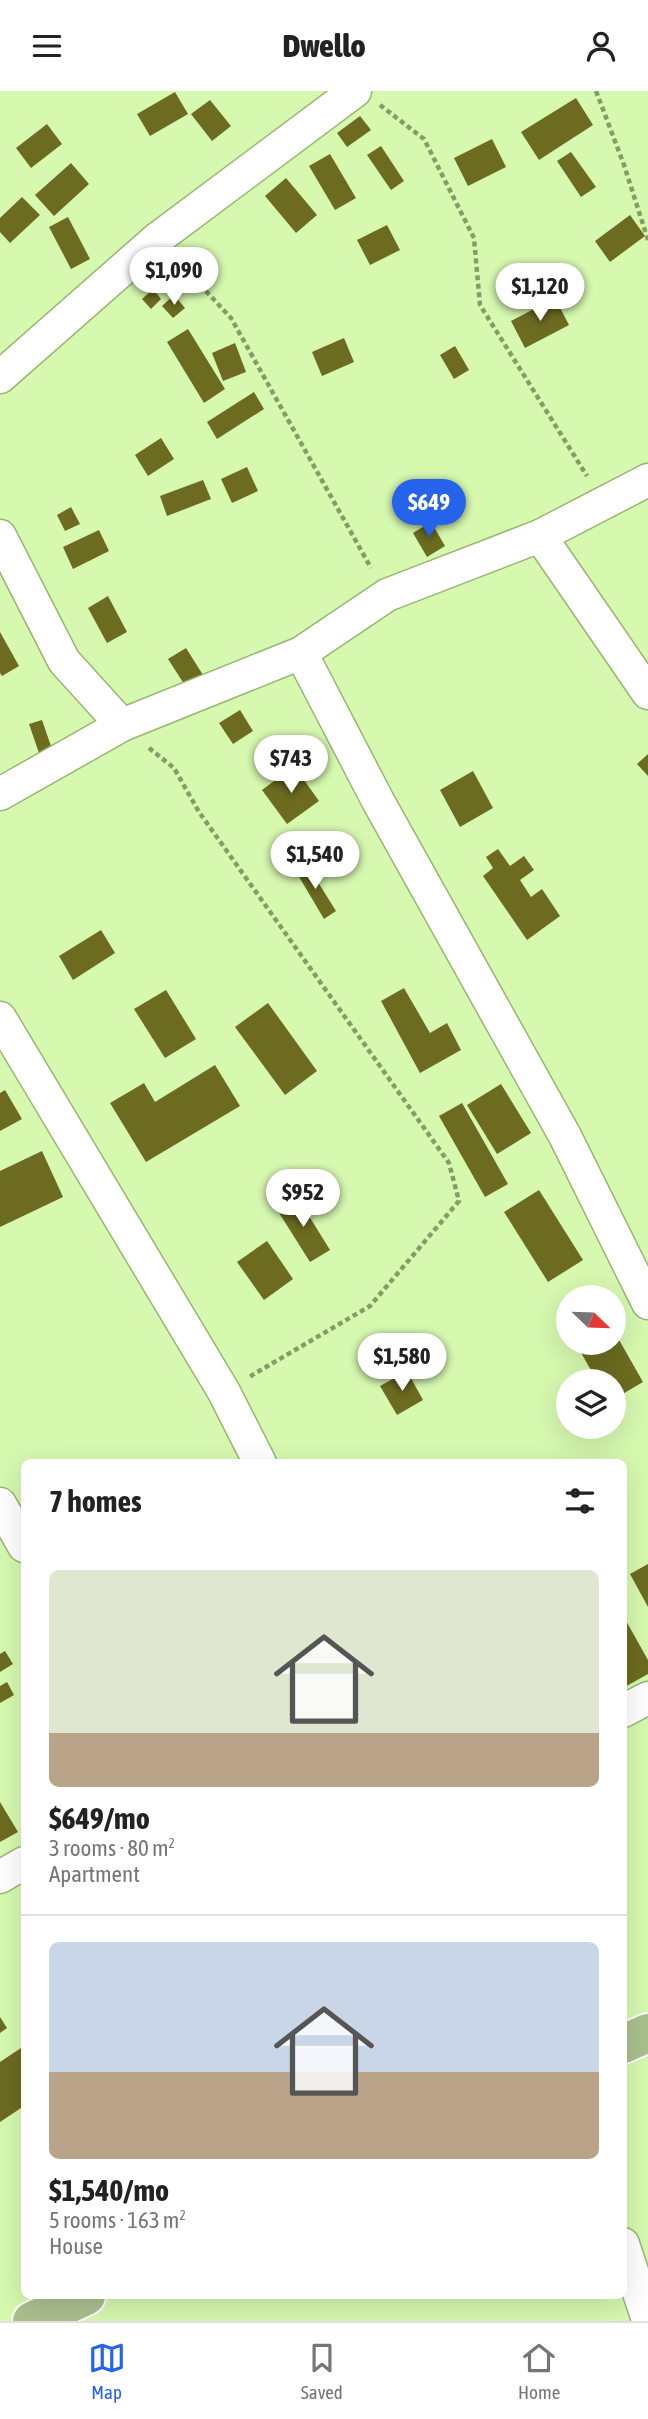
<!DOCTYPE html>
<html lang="en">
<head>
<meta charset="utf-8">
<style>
  :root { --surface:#fff; --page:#f2f2f2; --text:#222; --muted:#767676; --line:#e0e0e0; --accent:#2563eb }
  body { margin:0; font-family:"Asap Condensed",sans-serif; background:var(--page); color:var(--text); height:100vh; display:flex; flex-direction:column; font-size:26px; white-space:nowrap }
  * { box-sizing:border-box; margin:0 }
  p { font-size:23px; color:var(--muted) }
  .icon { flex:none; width:38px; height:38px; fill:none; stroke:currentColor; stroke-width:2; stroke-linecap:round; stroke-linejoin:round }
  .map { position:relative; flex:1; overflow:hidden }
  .side { position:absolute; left:21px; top:1368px; width:606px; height:840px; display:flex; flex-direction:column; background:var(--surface); border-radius:10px; box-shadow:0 7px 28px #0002 }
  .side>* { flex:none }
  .needle { width:46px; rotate:113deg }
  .buttons { position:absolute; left:556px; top:1194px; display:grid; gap:14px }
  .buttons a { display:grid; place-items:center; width:70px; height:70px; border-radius:50%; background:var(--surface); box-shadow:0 7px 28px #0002; font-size:35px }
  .price { position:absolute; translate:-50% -60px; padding:0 16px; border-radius:24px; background:#fff; color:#222; font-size:23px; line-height:46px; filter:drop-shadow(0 2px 4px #0008) }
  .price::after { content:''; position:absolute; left:50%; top:42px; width:21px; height:16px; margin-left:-10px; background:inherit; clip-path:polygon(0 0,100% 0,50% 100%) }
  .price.selected { background:var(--accent); color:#fff }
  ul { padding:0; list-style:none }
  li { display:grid; align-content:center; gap:14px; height:371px; padding:0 28px }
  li+li { border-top:2px solid var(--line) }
  li span { display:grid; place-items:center; height:217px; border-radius:10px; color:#555 }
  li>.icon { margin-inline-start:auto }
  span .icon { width:126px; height:126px; fill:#fffc; stroke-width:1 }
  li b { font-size:30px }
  h2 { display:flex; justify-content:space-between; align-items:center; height:84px; padding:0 28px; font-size:30px }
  header { display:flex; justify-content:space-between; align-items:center; height:91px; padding:0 28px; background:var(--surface); font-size:32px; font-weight:800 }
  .tabs { display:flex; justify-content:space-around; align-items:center; height:98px; border-top:2px solid var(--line); background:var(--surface); font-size:19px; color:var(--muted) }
  .tabs a { display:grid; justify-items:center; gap:4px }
  .tabs .selected { color:var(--accent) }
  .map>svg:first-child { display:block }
</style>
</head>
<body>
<header><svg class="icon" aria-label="menu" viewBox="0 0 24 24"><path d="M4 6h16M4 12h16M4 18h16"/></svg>Dwello<svg class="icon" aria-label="person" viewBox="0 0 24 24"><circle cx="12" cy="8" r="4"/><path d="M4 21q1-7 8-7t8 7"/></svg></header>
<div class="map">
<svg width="648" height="2230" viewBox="0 0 648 2230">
  <rect width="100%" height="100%" fill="#d6f8af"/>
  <!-- building -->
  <g fill="#6c6b20">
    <polygon points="175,1 188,23 150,45 137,23"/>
    <polygon points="576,7 593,34 539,69 521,41"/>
    <polygon points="210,9 231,35 212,50 191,23"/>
    <polygon points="360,25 371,39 347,56 337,42"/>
    <polygon points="47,33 62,53 31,77 16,57"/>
    <polygon points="492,48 506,76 468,95 454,67"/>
    <polygon points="381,55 404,90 391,99 367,64"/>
    <polygon points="571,61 596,96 581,106 557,70"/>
    <polygon points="330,63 356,107 335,119 309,75"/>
    <polygon points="71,72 89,93 54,125 35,104"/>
    <polygon points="286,87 317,124 296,142 265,105"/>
    <polygon points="22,106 40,124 10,152 0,141 0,127"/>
    <polygon points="630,124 645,145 610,171 595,150"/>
    <polygon points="68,126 90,168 71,178 49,136"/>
    <polygon points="387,134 400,159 370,174 357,149"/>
    <polygon points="153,198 161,208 151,218 142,208"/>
    <polygon points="174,204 185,217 173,227 162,215"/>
    <polygon points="555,207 569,234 525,257 511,230"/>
    <polygon points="188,238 225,298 204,312 167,251"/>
    <polygon points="344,247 354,271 322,285 312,261"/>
    <polygon points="235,252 246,281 223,290 212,262"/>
    <polygon points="455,255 469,279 454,288 440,264"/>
    <polygon points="254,301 264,318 217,348 207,331"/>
    <polygon points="161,347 174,368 148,385 135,364"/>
    <polygon points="247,376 258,400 232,412 221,388"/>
    <polygon points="203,389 211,408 167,425 160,405"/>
    <polygon points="71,416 80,433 65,440 57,424"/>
    <polygon points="431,431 445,455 427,466 413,442"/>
    <polygon points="99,439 109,460 73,478 63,456"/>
    <polygon points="108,505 127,541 107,552 88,517"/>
    <polygon points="0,541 19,575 2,585 0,582"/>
    <polygon points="186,557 203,584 186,596 168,568"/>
    <polygon points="240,619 253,640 233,653 219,632"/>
    <polygon points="42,629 52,658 39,662 29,633"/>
    <polygon points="648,663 648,685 637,673"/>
    <polygon points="294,675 319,710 287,733 262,699"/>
    <polygon points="473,680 493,717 460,736 440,699"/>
    <polygon points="498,758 510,775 524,765 534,779 520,789 531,806 542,798 560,825 527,849 483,785 493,777 486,766"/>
    <polygon points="306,772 336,820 324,828 295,779"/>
    <polygon points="101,839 115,862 73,889 59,865"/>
    <polygon points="404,897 430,942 447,932 461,959 420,982 381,910"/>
    <polygon points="166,899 196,948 165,967 134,918"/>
    <polygon points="268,912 317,980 285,1004 235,936"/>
    <polygon points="215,974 240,1015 146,1071 110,1012 144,992 155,1011"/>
    <polygon points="501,993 531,1042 497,1063 467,1014"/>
    <polygon points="5,999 22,1028 0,1040 0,1002"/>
    <polygon points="462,1012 508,1093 485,1106 439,1025"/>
    <polygon points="42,1060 63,1106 0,1136 0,1080"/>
    <polygon points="539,1099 583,1169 548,1191 504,1121"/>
    <polygon points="296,1104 330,1159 310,1171 276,1117"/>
    <polygon points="267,1150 293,1188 264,1209 237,1171"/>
    <polygon points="614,1240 643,1291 614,1308 614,1290 597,1290 575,1251 614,1251"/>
    <polygon points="407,1280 423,1309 397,1324 380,1295"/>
    <polygon points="648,1473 648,1516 630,1483"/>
    <polygon points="625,1528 648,1569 648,1583 623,1597 623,1529"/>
    <polygon points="5,1560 13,1573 0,1581 0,1563"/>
    <polygon points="7,1591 14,1604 0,1612 0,1595"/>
    <polygon points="0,1711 18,1741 0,1751"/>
    <polygon points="0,1926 7,1937 0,1942"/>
    <polygon points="24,1955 24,2015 0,2031 0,1971"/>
  </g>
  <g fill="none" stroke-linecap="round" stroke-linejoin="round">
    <!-- minor casing -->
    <g stroke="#97b771" stroke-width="35">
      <g id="minor">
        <polyline points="0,286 157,148 355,0"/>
        <polyline points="0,445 64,570 122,634"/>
        <polyline points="540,445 648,602"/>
        <polyline points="301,562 378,710 565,1045 648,1212"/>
        <polyline points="0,703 122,634 301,562 387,504 540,445 648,389"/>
        <polyline points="0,927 224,1301 260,1372"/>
        <polyline points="0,1413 24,1455"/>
        <polyline points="623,1620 648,1607"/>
        <polyline points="0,1786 24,1772"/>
        <polyline points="623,2153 648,2229"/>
      </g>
    </g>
    <!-- major casing -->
    <g stroke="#fff" stroke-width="42">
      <g id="major">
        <polyline points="623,1953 648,1942"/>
        <polyline points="32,2230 86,2205"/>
      </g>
    </g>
    <!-- path -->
    <g stroke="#839c68" stroke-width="4.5" stroke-dasharray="5 3.5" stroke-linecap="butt">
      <polyline points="596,0 624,74 648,149"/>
      <polyline points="380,14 424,48 474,147 480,214 587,385"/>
      <polyline points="177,169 231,227 371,477"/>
      <polyline points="149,657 174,677 199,721 449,1072 459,1110 370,1215 249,1286"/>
    </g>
    <!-- minor -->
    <use href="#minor" stroke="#fff" stroke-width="32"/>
    <!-- major -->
    <use href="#major" stroke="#aabf8e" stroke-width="38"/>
  </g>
</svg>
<div class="buttons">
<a><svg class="needle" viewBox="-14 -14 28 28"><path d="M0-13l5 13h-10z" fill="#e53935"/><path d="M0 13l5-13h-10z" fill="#767676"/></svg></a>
<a><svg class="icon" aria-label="layers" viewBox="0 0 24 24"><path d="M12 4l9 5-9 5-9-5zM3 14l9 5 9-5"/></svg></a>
</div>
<b class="price" style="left:174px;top:216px">$1,090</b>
<b class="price" style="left:540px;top:232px">$1,120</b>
<b class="price selected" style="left:429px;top:448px">$649</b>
<b class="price" style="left:291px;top:704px">$743</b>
<b class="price" style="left:315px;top:800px">$1,540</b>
<b class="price" style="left:303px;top:1138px">$952</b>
<b class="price" style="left:402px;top:1302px">$1,580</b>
<section class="side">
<h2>7 homes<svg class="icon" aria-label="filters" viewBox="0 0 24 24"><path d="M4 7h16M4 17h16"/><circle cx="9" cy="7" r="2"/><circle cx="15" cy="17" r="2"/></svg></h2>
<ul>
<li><span style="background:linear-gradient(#dfe7d0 75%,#b9a48a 0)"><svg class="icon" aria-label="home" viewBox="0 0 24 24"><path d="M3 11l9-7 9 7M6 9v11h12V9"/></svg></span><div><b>$649/mo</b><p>3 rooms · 80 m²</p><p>Apartment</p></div></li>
<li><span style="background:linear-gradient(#c9d6e8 60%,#b9a48a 0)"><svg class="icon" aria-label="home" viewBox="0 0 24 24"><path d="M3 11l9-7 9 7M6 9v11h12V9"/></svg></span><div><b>$1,540/mo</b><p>5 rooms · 163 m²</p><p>House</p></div></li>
</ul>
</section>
</div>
<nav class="tabs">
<a class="selected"><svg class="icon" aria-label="map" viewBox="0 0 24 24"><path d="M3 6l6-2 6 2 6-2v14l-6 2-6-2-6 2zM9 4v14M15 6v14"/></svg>Map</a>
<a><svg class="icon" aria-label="saved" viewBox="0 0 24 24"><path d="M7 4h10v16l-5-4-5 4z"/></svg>Saved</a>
<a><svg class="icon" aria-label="home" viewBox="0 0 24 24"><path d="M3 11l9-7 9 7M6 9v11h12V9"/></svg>Home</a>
</nav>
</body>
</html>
